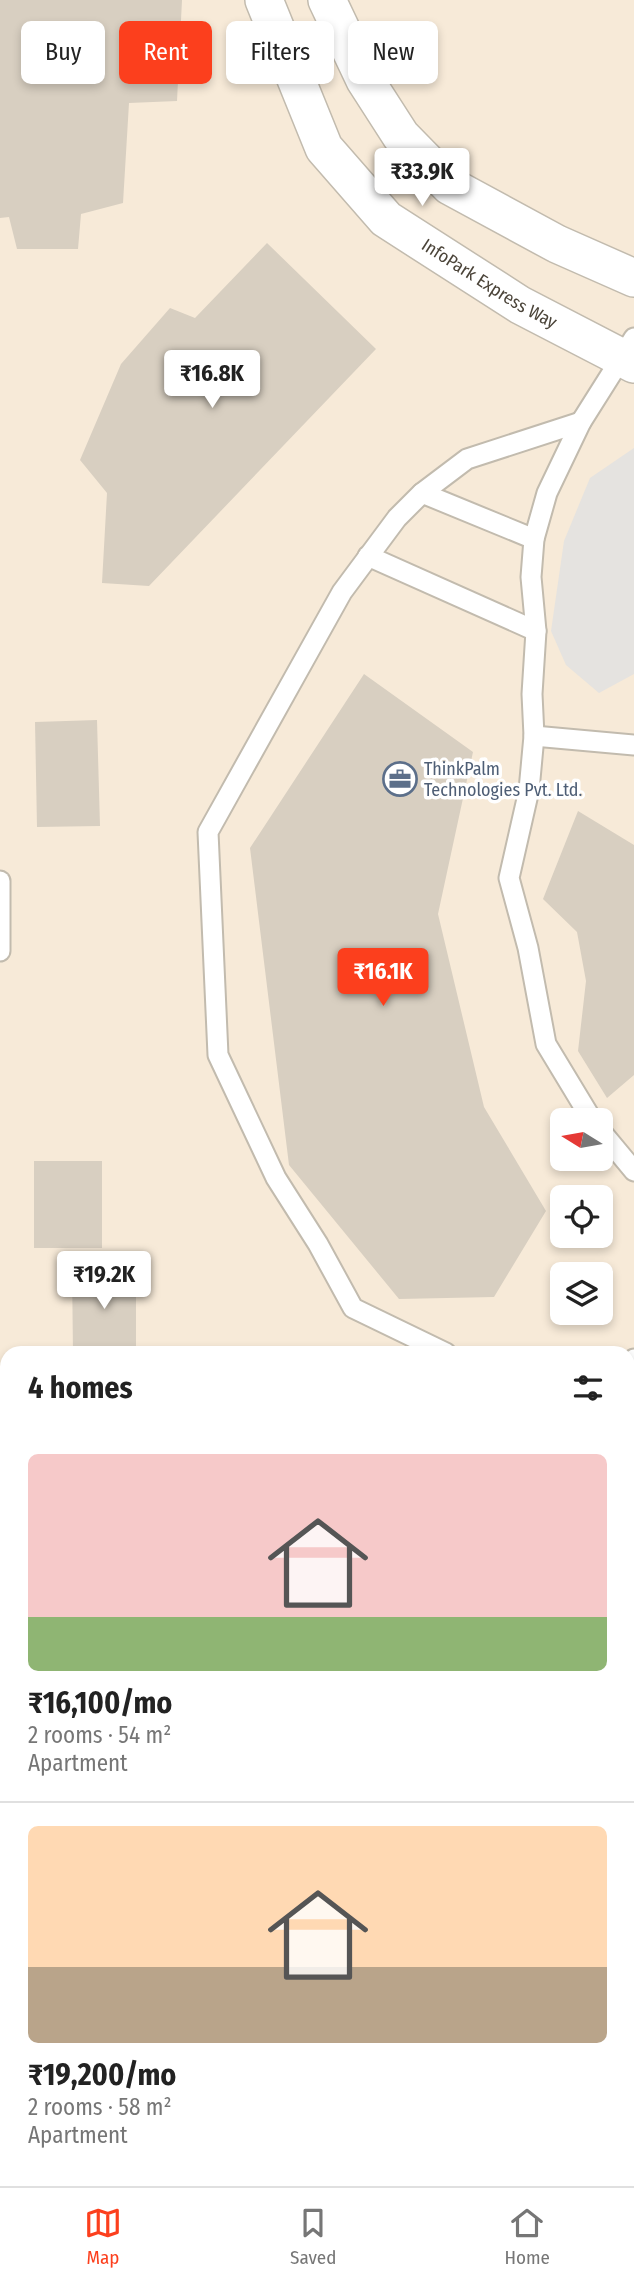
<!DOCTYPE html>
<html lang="en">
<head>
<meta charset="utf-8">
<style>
  :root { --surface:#fff; --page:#f6f6f6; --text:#222; --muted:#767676; --line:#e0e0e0; --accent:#fc3f1d }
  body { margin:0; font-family:"Fira Sans Condensed",sans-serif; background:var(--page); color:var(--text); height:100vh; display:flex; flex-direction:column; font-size:26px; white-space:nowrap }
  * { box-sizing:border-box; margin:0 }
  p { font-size:23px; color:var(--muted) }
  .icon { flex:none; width:38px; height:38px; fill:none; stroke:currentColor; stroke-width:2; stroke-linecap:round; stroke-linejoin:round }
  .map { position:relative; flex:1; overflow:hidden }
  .panel { position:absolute; left:0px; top:1346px; width:635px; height:842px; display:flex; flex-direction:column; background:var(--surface); border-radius:21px 21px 0 0; box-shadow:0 4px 10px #0003 }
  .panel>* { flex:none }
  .guide { position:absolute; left:21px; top:21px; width:593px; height:63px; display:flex; gap:14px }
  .needle { width:46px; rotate:281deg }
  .tools { position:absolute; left:550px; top:1108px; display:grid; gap:14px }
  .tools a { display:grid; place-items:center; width:63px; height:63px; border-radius:10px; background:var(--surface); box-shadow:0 4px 10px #0003; font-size:35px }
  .price { position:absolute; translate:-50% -60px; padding:0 16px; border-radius:7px; background:#fff; color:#222; font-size:23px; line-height:46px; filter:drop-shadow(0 2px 4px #0008) }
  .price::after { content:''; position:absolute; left:50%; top:42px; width:21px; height:16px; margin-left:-10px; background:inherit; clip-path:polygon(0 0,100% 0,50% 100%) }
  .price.active { background:var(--accent); color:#fff }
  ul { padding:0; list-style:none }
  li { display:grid; align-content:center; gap:14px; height:371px; padding:0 28px }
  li+li { border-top:2px solid var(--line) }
  li span { display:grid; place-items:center; height:217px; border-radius:10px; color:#555 }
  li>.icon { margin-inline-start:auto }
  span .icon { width:126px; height:126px; fill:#fffc; stroke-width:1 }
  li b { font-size:30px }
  h2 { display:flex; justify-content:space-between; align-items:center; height:84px; padding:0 28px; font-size:30px }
  .chip { padding:0 24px; border-radius:10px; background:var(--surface); box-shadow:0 4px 10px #0003; font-size:24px; line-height:63px }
  .chip.active { background:var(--accent); color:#fff }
  .menu { display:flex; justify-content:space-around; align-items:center; height:98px; border-top:2px solid var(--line); background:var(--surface); font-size:19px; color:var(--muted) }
  .menu a { display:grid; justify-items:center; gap:4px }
  .menu .active { color:var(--accent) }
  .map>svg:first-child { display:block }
</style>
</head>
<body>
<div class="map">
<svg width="634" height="2186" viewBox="0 0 634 2186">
  <rect width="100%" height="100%" fill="#f6f3ec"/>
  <!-- commercial -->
  <path fill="#f7ead8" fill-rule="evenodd" d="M0,0H634V1809L628,1811V1353H7V2051L0,2053ZM562,1120H600V1158H562ZM562,1197H600V1236H562ZM562,1274H600V1312H562Z"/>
  <!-- industrial -->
  <polygon fill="#e6e2dd" points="634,1851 634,2186 256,2186 252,2181 628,2180 628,1853"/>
  <!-- green -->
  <polygon fill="#d2eab5" points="0,2063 7,2066 7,2180 117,2180 121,2186 0,2186"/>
  <!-- parking -->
  <polygon fill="#e5e3e0" points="634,448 634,674 599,693 566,665 551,631 564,541 590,478"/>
  <!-- building -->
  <g fill="#d8cfc1">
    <polygon points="0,0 182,0 177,101 129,103 123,203 81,214 78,249 17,249 9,217 0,218"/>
    <polygon points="267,243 376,349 149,586 102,583 107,493 80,460 121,364 170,308 195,318"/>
    <polygon points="364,674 473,752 438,914 484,1107 546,1211 494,1297 399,1299 289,1165 250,848"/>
    <polygon points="97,720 100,826 37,827 35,722"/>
    <polygon points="578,811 634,845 634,1075 607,1098 578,1051 586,981 577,932 543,899"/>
    <rect x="34" y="1161" width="68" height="87"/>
    <polygon points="72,1270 136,1270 136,1353 73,1353"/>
    <polygon points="0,1658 7,1658 7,1854 0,1855"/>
    <polygon points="634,1845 634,1981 628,1983 628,1847"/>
    <polygon points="634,2053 634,2174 628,2177 628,2055"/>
    <polygon points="315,2180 618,2180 618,2181 605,2186 302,2186"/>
  </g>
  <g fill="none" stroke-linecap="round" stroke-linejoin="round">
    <!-- service casing -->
    <g stroke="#c2bbae" stroke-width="23">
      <g id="service">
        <polyline points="422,493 534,539"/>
        <polyline points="368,556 536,631"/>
        <polyline points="534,736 634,745"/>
        <polyline points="0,881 0,951"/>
        <polyline points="592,1120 546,1044 528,948 509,878 529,790 534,736 532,694 536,631 531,577 534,539 547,493 581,422 634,338"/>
        <polyline points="600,1130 634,1171"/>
        <polyline points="446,1353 353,1308 318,1244 276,1178 218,1055 208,832 342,592 397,518 422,493 467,459 581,422"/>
        <polyline points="628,1373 634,1359"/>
        <polyline points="0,1381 5,1650"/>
        <polyline points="628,1823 634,1821"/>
        <polyline points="7,1863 7,1867"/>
        <polyline points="628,1991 634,1989"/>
        <polyline points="173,2180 176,2186"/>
      </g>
    </g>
    <!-- minor casing -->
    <g stroke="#c2bbae" stroke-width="40">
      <g id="minor">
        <path id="s1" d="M264,0L324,148L386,219L520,305L634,364"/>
        <polyline points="327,0 365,80 401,136 450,186 557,244 634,278"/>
      </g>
    </g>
    <!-- service -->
    <use href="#service" stroke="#fff" stroke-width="19"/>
    <!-- minor -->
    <use href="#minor" stroke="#fff" stroke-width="37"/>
  </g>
  <!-- icons -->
  <defs>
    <g id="office-ring" transform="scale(1.75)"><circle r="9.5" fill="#fff" stroke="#5c6f8a" stroke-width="1.5"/><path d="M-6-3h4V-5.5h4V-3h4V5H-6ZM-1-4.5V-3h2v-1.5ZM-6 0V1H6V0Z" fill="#5c6f8a"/></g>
  </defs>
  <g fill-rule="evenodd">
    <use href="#office-ring" x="400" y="779"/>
  </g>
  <g text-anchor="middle" stroke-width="7" stroke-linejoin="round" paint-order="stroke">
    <!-- street labels -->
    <g font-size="18" fill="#4b4439" stroke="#fff">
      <text dy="6" stroke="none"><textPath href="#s1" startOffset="376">InfoPark Express Way</textPath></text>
    </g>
    <!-- service labels -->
    <g font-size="18" fill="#4e5e75" stroke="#fff" text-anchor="start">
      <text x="424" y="775">ThinkPalm<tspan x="424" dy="21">Technologies Pvt. Ltd.</tspan></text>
    </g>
  </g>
</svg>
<div class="tools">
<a><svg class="needle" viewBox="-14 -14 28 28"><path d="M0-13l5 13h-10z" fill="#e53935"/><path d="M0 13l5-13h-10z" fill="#767676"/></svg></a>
<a><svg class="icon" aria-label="locate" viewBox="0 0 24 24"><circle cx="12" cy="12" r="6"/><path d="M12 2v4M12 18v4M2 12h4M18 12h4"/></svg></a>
<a><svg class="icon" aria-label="layers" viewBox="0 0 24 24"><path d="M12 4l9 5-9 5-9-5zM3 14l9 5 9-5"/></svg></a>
</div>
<b class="price" style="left:422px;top:208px">₹33.9K</b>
<b class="price" style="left:212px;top:410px">₹16.8K</b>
<b class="price active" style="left:383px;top:1008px">₹16.1K</b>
<b class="price" style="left:104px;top:1311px">₹19.2K</b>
<div class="guide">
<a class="chip">Buy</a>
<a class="chip active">Rent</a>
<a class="chip">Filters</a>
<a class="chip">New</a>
</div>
<section class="panel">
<h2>4 homes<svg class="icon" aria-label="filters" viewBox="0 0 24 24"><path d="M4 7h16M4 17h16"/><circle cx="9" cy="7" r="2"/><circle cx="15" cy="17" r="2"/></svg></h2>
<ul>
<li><span style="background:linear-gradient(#f6c9c9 75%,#8fb573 0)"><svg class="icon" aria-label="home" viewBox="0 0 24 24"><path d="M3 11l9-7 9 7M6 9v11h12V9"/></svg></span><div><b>₹16,100/mo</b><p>2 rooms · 54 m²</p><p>Apartment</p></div></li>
<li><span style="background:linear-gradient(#ffd9b3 65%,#b9a48a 0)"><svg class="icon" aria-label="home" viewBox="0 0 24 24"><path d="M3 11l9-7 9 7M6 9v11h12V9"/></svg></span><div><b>₹19,200/mo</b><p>2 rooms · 58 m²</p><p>Apartment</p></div></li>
</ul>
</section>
</div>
<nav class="menu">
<a class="active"><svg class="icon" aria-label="map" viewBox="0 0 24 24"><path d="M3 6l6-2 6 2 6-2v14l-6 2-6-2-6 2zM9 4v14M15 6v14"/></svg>Map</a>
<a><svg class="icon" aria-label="saved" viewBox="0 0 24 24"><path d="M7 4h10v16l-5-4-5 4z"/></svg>Saved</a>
<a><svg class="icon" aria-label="home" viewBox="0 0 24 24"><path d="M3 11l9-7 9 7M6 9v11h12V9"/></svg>Home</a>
</nav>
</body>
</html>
